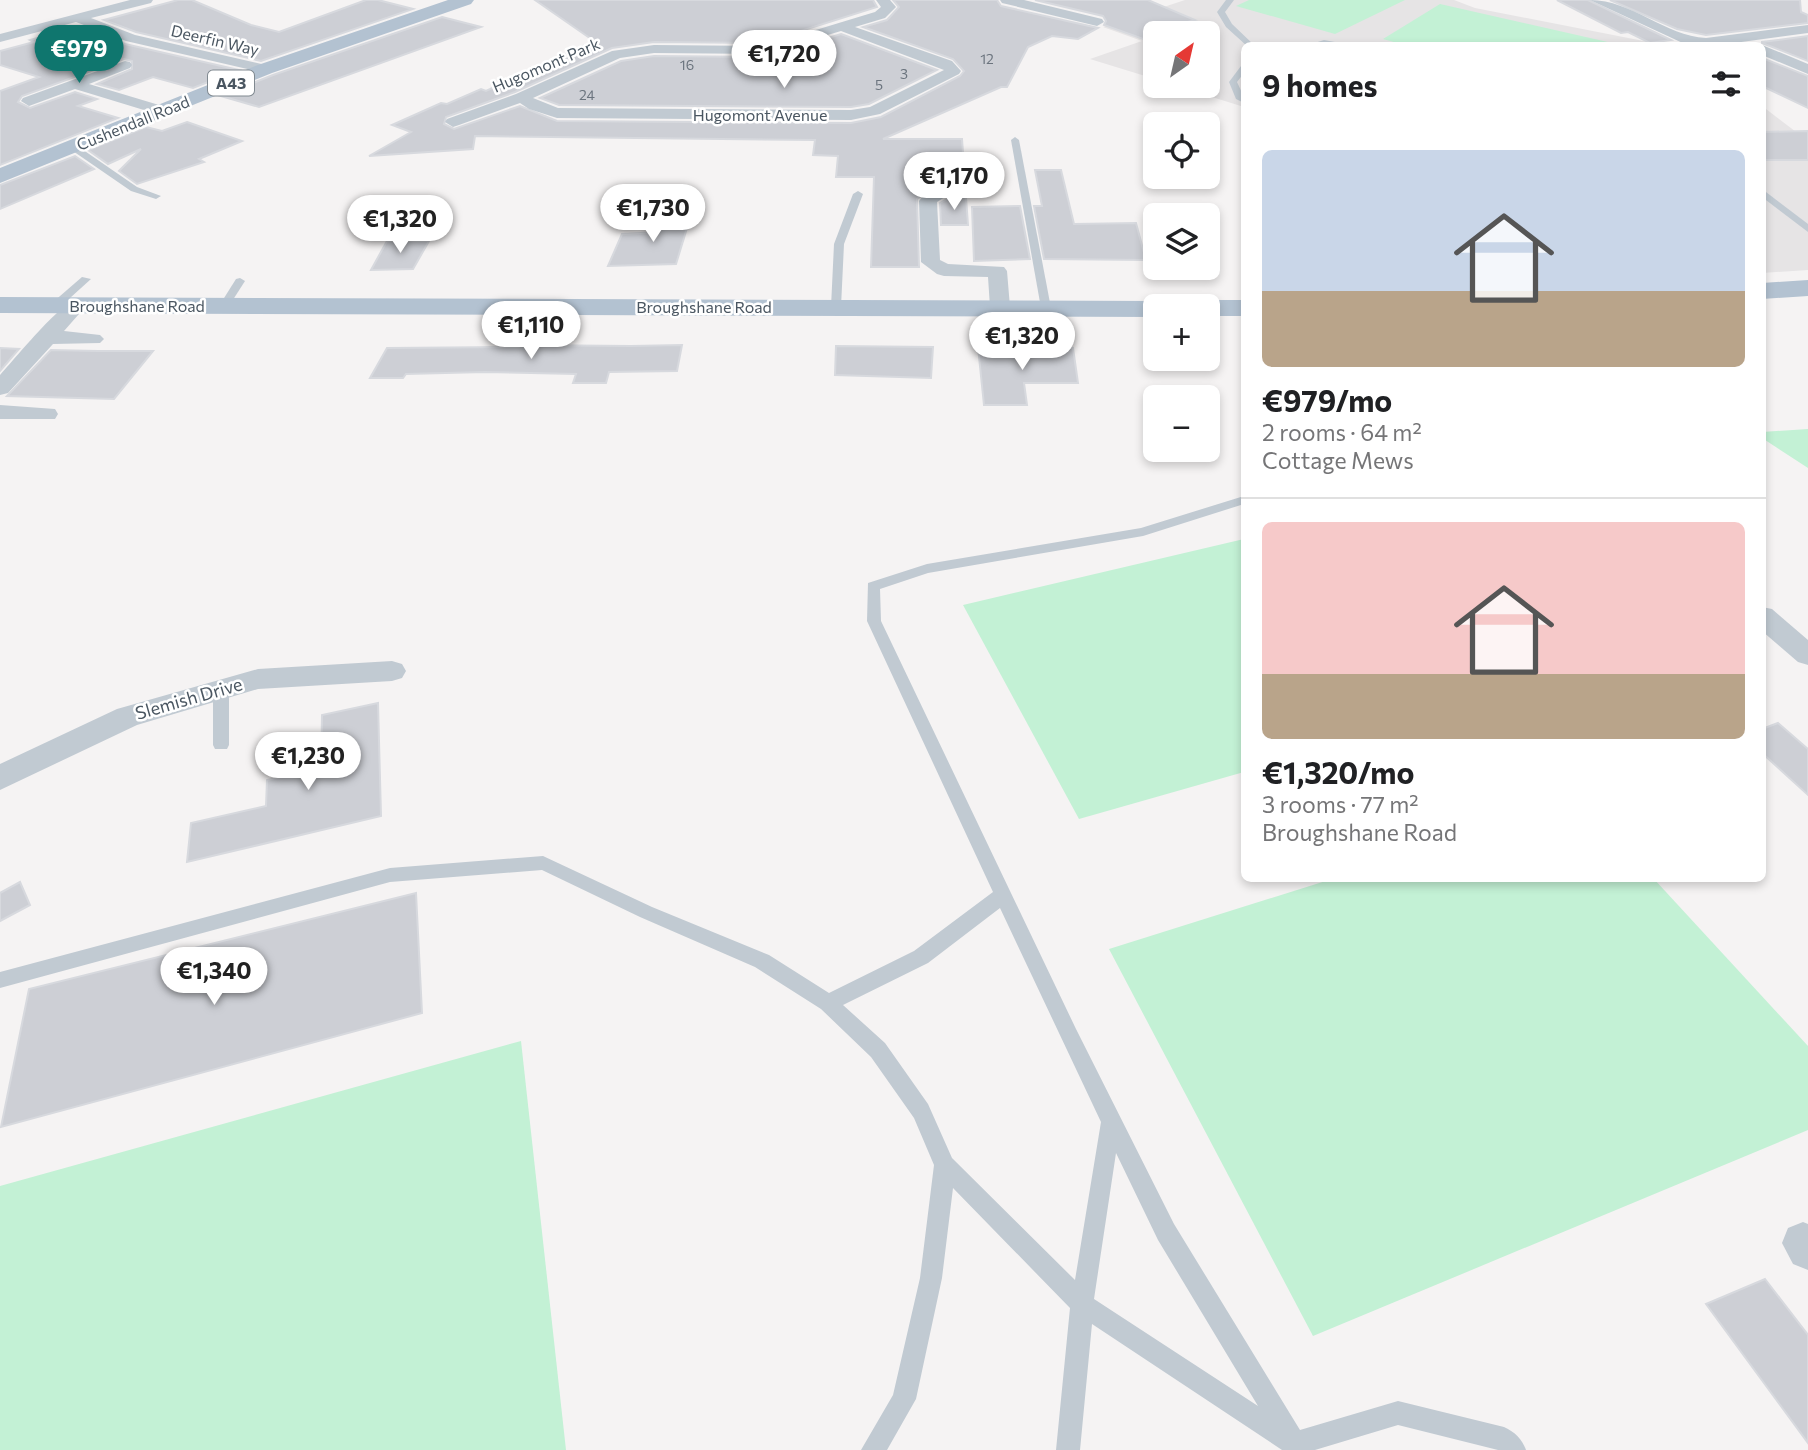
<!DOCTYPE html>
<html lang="en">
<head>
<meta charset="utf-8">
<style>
  :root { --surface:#fff; --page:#f2f2f2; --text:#202124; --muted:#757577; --line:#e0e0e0; --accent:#0f766e }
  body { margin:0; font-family:Commissioner,sans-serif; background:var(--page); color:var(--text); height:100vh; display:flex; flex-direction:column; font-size:26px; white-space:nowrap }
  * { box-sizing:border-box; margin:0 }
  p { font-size:23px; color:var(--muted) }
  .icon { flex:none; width:38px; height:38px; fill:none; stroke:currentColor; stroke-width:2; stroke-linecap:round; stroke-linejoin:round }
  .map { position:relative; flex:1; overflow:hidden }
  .side { position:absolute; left:1241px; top:42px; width:525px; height:840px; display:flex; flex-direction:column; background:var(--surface); border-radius:10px; box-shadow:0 4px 10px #0003 }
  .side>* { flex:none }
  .needle { width:46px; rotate:34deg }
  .fabs { position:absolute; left:1143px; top:21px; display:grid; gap:14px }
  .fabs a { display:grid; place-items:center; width:77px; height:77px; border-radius:10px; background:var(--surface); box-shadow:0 4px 10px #0003; font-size:35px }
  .price { position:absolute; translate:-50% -60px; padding:0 16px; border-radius:24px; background:#fff; color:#222; font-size:23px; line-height:46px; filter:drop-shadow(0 2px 4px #0008) }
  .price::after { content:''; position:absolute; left:50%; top:42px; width:21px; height:16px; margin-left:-10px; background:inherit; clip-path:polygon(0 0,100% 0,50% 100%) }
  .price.on { background:var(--accent); color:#fff }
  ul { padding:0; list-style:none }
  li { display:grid; align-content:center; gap:14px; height:371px; padding:0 21px }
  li+li { border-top:2px solid var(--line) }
  li span { display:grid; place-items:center; height:217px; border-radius:10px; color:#555 }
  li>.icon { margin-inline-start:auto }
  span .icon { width:126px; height:126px; fill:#fffc; stroke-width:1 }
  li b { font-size:30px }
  h2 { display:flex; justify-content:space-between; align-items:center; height:84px; padding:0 21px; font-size:30px }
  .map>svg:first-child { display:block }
</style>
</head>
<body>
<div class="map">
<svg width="1808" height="1450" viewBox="0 0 1808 1450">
  <rect width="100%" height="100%" fill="#f5f3f3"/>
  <!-- education -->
  <g fill="#e6e4e5">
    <polygon points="1185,0 1454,0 1475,8 1664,45 1244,46 1244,107 1177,86 1208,86 1208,33 1155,33 1155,79 1090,59 1142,41 1103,27"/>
    <polygon points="1762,106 1808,141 1808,270 1762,273"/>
  </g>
  <!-- green -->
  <g fill="#c3f1d5">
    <polygon points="1249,0 1405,0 1335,34 1236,6"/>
    <polygon points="1440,4 1621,45 1408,46 1383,39"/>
    <polygon points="1808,429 1808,468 1762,438 1762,432"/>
    <polygon points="1244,539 1244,772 1079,819 963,605"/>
    <polygon points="1332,879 1654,879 1808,1046 1808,1130 1313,1336 1109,949"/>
    <polygon points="521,1041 566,1450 0,1450 0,1186"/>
  </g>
  <!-- building -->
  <g fill="#cdcfd5" stroke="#d7d9de" stroke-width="2">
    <polygon points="178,0 192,0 251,25 279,32 366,0 378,0 413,9 261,61 136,32 104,20"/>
    <polygon points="535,0 873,0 877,7 763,43 654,42 612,48 515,92 446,117 444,124 454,129 520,106 557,121 851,123 881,117 960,76 964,71 953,59 863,27 887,20 899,7 893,0 997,0 1001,6 1098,28 1078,39 1052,36 1028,47 1007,87 1001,87 883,139 962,139 965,181 935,186 917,199 919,267 871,267 874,177 836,177 838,156 813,155 815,140 475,136 473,149 369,156 411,132 392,125 441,103 447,104 481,89 486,91 594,41"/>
    <polygon points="1035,0 1148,0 1195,20 1184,23 1189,25 1166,33 1155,33 1155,37 1146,40 1104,25 1106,21 1103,16"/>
    <polygon points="1557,0 1588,0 1671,40 1650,43 1628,32 1621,33"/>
    <polygon points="1610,0 1800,0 1801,12 1808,15 1808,23 1706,35 1677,29"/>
    <polygon points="442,17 481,27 259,107 221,96 273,75"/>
    <polygon points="80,26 125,44 239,70 193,88 153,77 119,90 97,84 132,69 132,61 124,59 22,96 18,102 30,108 75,92 97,99 78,106 118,118 0,165 0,91 39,77 0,65 0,51 34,42 30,40"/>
    <polygon points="841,34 937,70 869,104 851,107 559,105 540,98 621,61 654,56 764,57"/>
    <polygon points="1808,36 1808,61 1762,43 1762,42"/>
    <polygon points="1762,58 1808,76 1808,108 1762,86"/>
    <polygon points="187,122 242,141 199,159 204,162 137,184 119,171 141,149 108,164 88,150 146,127 162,131"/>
    <polygon points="1808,131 1808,160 1762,160 1762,132"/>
    <polygon points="75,156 94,169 0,209 0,185"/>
    <polygon points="1035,170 1061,170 1074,224 1136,223 1146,260 1044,259 1034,206 1042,206"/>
    <polygon points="966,197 968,225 941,225 940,203 949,198"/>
    <polygon points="1020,206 1030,259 974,261 972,207"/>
    <polygon points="664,214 691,215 676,264 608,266 622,234 659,232"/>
    <polygon points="387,241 429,241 413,269 371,270"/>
    <polygon points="520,345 631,346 682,345 677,371 609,372 606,383 573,383 576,374 485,372 406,374 403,378 370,378 387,348 519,347"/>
    <polygon points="836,346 933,347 931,378 835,375"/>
    <polygon points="978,347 1073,348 1078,383 1024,383 1027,405 984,405"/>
    <polygon points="0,348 19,349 0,371"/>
    <polygon points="51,350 98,351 153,351 114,399 7,396"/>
    <polygon points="378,703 381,816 187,862 191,823 266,806 267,780 321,768 322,715"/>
    <polygon points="1778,723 1808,749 1808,795 1762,753 1762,729"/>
    <polygon points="20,882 30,905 0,921 0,893"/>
    <polygon points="416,893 422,1013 1,1127 29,989"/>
    <polygon points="1765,1279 1808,1335 1808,1443 1706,1304"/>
  </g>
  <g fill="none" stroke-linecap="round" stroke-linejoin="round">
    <!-- service -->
    <g fill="#c1cad2" fill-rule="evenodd">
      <polygon points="1226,0 1234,0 1225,12 1232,24 1255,46 1247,46 1226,27 1217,12"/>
      <polygon points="1195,28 1198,32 1180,33 1181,31"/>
      <polygon points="1324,40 1346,44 1346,46 1305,46"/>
      <polygon points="1241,66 1244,66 1244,73 1237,82 1244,97 1244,103 1236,99 1229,82"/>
      <polygon points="1015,137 1019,140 1051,308 1046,311 1041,308 1011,140"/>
      <polygon points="70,145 76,145 137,187 161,196 156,199 131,191 70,149"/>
      <polygon points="1762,189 1808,224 1808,232 1762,197"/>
      <polygon points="858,191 863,194 844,244 841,307 836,310 831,307 834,244 853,194"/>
      <polygon points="82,277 91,279 60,307 52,307 52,303"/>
      <polygon points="240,278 245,281 229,306 220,308 219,306 236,279"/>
      <path d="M1244,496V504L1143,536L928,573L880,589L881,621L1076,1029L1174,1224L1300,1430L1398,1401L1504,1427C1515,1432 1522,1439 1526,1450H1498L1398,1425L1315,1450H1282L1092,1324L1080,1450H1056L1070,1308L953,1188L942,1278L916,1399L887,1450H861L893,1395L920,1278L934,1165L914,1118L871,1057L821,1009L755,967L640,917L542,870L390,882L0,988V972L390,868L543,856L652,907L769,955L829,993L914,951L993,892L867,621L868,583L927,564L1141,528ZM1000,908L1101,1122L1075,1280L952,1158L928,1104L885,1043L843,1005L928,963ZM1116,1153L1158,1240L1258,1406L1094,1299Z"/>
      <polygon points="221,684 229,690 229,745 227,749 215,749 213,745 213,690"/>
    </g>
    <!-- minor -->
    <g fill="#c1cad2" fill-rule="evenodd">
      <polygon points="130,0 153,0 151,3 91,18 135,35 270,66 272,69 265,73 126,41 76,22 0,42 0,34"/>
      <path d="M876,0H890L896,7L885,18L855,27L952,61L961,71L959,74L880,114L851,120L557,118L529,109L520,103L459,125L453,127L445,122L447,119L516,94L612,51L654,45L763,46L875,12L881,7ZM841,31L944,70L870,107L851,110L558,108L533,98L620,58L654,53L764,54Z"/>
      <polygon points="1000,0 1024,0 1102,19 1104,22 1097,26 1002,3"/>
      <path d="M1590,0C1632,0 1665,36 1706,38L1808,25V33L1712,46L1687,45Z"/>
      <polygon points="1762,45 1808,64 1808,74 1762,55 1762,46 1759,46"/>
      <polygon points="125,61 130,62 132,65 130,68 89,84 169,108 171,111 169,114 157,114 75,89 29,106 21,101 23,98"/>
      <path d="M987,166L996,171L990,178L987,194L948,195L937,202L940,260L948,264L1004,267L1007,271L1010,307L1007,311H993L990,307L988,277L944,276L937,274L921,262L919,201C932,184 952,184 972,184L975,173Z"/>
      <path d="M76,300L83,302L86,306L64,331L100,335L104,339L100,343L53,344L8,393L0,395V375C15,359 59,304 76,300Z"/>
      <polygon points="0,405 55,409 58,414 55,419 0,419"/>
      <polygon points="1762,607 1772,609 1808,640 1808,665 1798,662 1762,631"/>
      <polygon points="392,661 402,664 406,671 402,678 392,681 258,689 137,725 0,790 0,764 117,709 258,669"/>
      <polygon points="1803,1222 1808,1224 1808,1270 1793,1264 1782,1243 1788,1228"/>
    </g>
    <!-- primary -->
    <g fill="#b3c2d1" fill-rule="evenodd">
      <polygon points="448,0 474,0 471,4 272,73 0,183 0,168 258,65"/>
      <polygon points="1808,280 1808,296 1762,299 1762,283"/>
      <polygon points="0,297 1155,301 1166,306 1155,306 1155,317 0,313"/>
      <polygon points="1208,300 1244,300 1244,316 1208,316 1208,306 1196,306 1199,302"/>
    </g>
  </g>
  <g text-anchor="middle" stroke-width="5" stroke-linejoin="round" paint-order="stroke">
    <!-- number labels -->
    <g font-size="14" fill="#6b747e">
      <text x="987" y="64">12</text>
      <text x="687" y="70">16</text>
      <text x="904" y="79">3</text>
      <text x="879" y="90">5</text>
      <text x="587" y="100">24</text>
    </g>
    <!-- far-street labels -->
    <g font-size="16" fill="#4a5661" stroke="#fff">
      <text transform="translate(215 40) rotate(13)" y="6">Deerfin Way</text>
      <text transform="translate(546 65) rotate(-23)" y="6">Hugomont Park</text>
      <text x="760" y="121">Hugomont Avenue</text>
      <text transform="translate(133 123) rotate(-22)" y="6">Cushendall Road</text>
      <text x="137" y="312">Broughshane Road</text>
      <text x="704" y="313">Broughshane Road</text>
    </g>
    <!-- shield labels -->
    <rect fill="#fff" stroke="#808990" stroke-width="2" x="208" y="70.5" width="46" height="25" rx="5"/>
    <g font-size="16" font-weight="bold" fill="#4a5661">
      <text x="231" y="89">A43</text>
    </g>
    <!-- street labels -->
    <g font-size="18" fill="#4a5661" stroke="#fff">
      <text transform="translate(189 699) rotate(-16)" y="6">Slemish Drive</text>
    </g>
  </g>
</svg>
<div class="fabs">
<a><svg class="needle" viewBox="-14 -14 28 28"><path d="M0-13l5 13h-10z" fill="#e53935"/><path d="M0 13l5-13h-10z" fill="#757577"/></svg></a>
<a><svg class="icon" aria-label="locate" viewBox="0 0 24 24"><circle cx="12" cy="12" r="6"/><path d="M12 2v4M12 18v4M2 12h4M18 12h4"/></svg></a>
<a><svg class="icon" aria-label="layers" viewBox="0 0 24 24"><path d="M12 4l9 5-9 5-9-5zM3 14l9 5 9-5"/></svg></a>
<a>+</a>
<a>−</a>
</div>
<b class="price on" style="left:79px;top:85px">€979</b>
<b class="price" style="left:784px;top:90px">€1,720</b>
<b class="price" style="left:954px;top:212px">€1,170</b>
<b class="price" style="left:653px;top:244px">€1,730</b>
<b class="price" style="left:400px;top:255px">€1,320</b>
<b class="price" style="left:531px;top:361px">€1,110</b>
<b class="price" style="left:1022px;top:372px">€1,320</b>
<b class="price" style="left:308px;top:792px">€1,230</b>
<b class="price" style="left:214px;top:1007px">€1,340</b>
<section class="side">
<h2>9 homes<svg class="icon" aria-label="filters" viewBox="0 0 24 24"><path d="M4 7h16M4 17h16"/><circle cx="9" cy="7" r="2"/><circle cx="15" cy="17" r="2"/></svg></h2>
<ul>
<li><span style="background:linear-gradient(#c9d6e8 65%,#b9a48a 0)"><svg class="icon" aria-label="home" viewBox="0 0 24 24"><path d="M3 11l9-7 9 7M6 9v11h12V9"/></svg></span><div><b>€979/mo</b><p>2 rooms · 64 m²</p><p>Cottage Mews</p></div></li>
<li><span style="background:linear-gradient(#f6c9c9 70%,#b9a48a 0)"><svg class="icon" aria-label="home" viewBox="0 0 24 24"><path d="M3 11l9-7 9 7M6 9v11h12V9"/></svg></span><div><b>€1,320/mo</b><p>3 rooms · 77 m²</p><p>Broughshane Road</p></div></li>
</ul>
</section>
</div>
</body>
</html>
